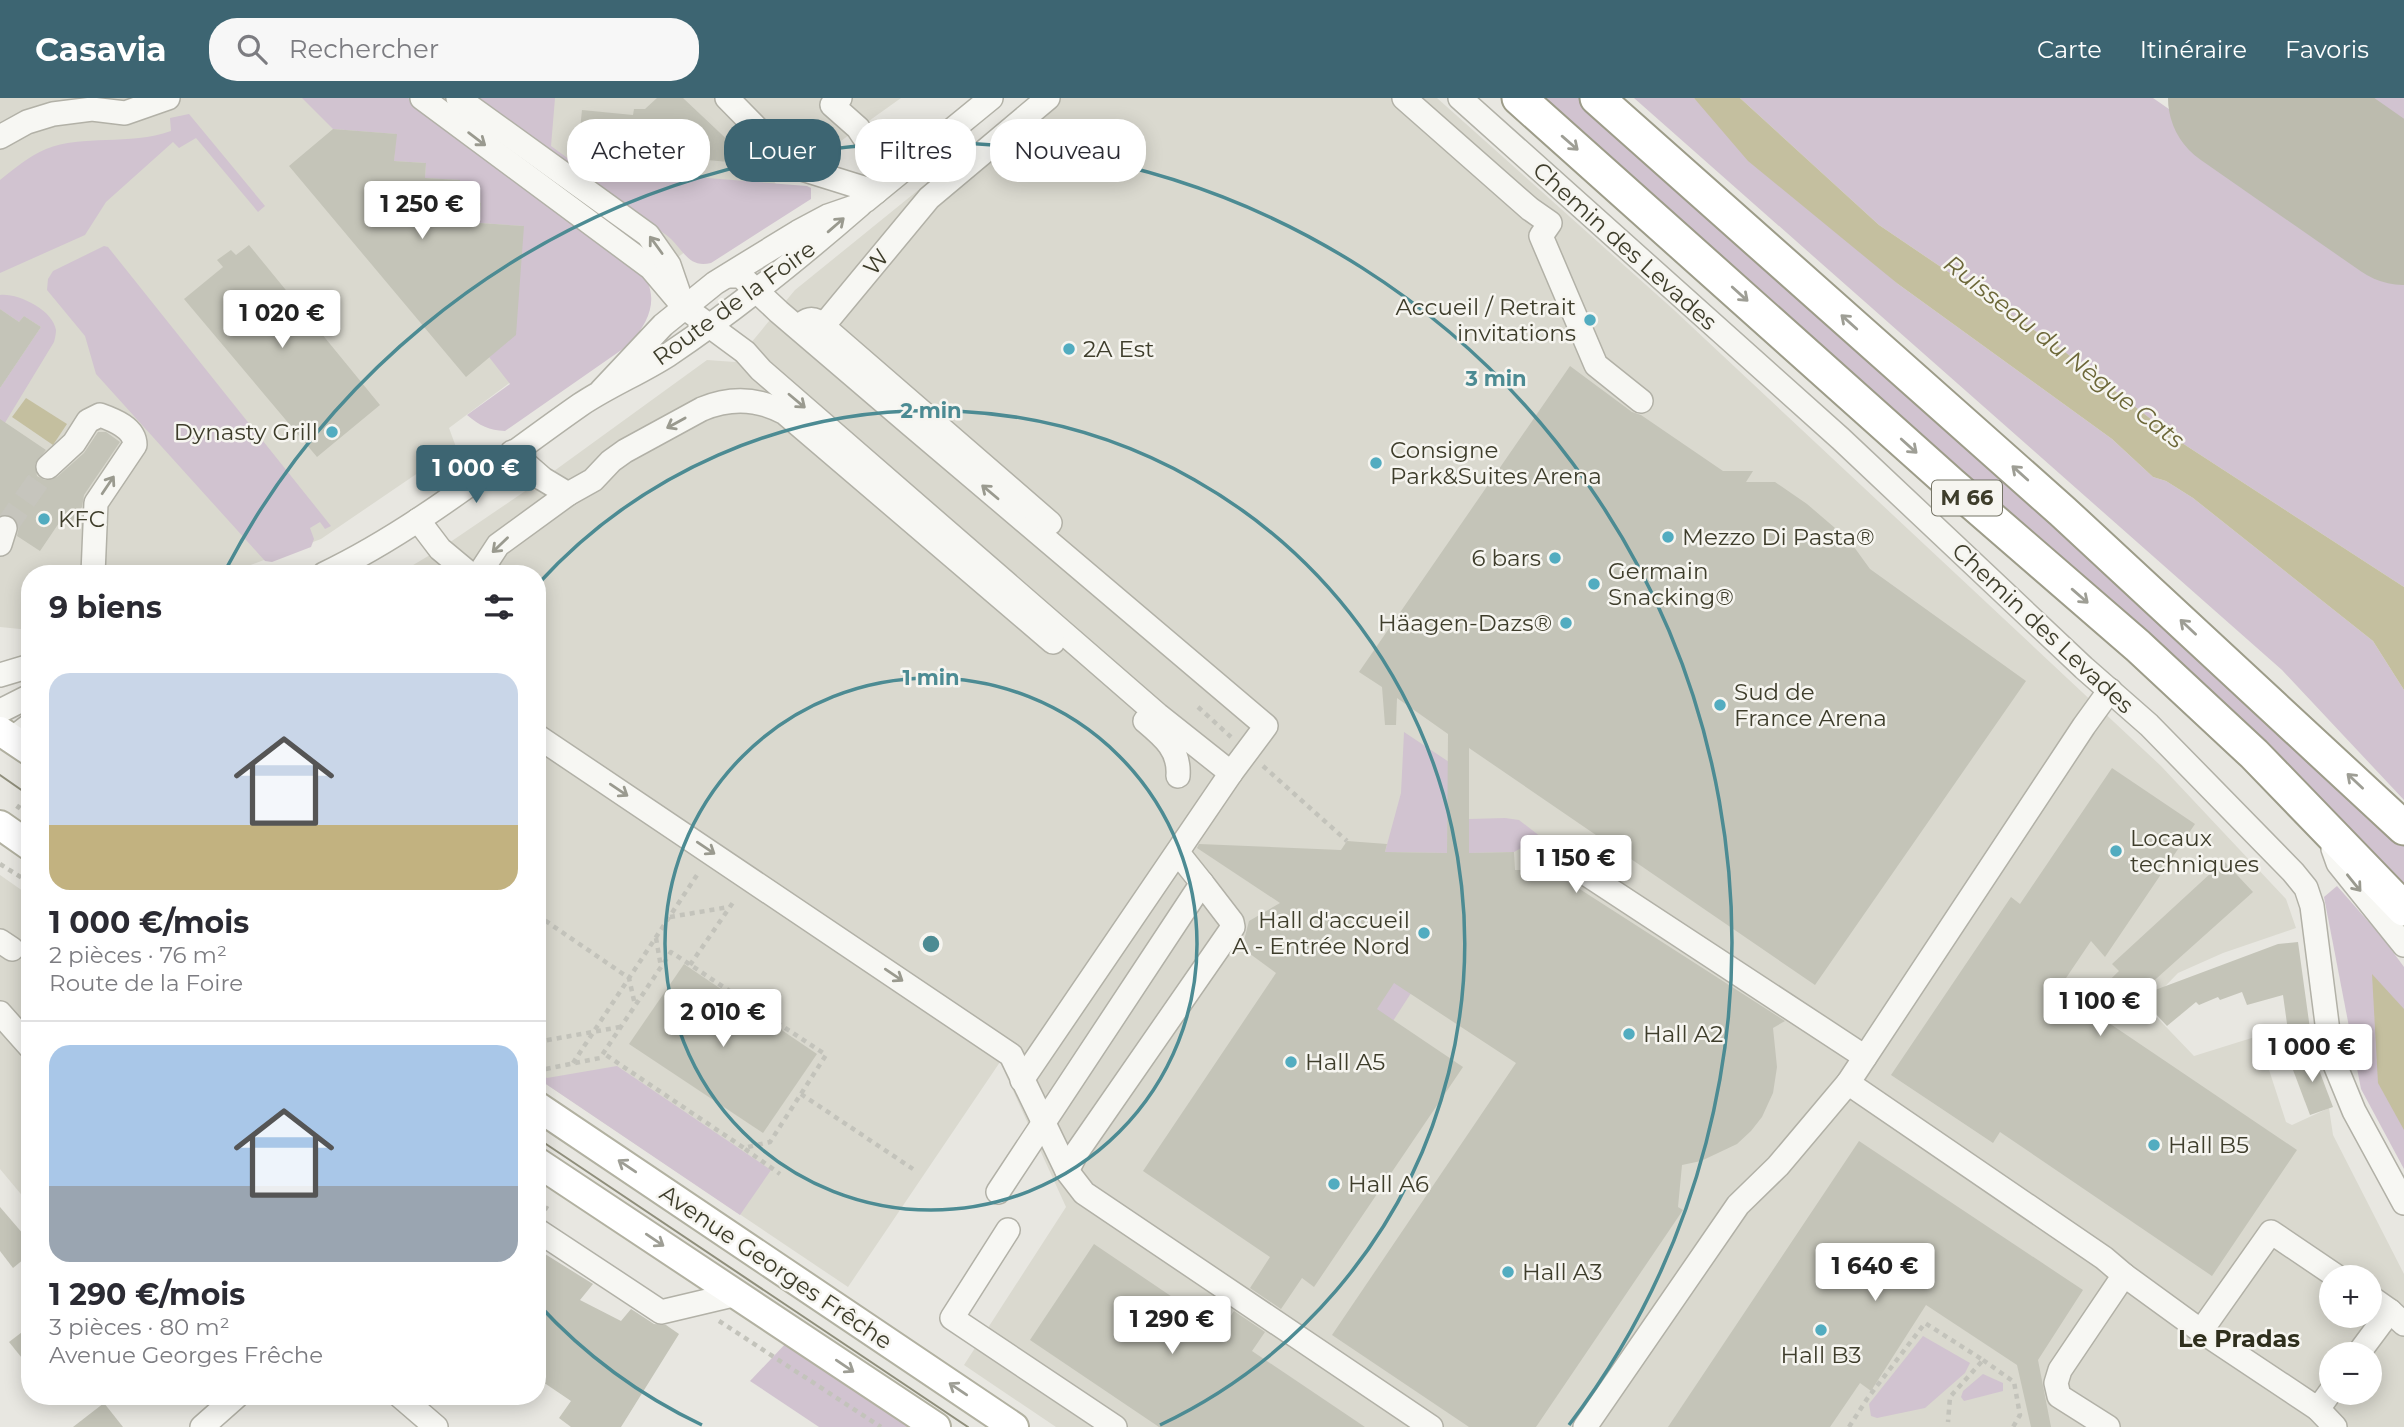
<!DOCTYPE html>
<html lang="fr">
<head>
<meta charset="utf-8">
<style>
  :root { --surface:#fff; --page:#f7f7f7; --text:#2b2b33; --muted:#7c7c81; --line:#e1e1e2; --accent:#3d6572 }
  body { margin:0; font-family:Montserrat,sans-serif; background:var(--page); color:var(--text); height:100vh; display:flex; flex-direction:column; font-size:26px; white-space:nowrap }
  * { box-sizing:border-box; margin:0 }
  p { font-size:23px; color:var(--muted) }
  .icon { flex:none; width:38px; height:38px; fill:none; stroke:currentColor; stroke-width:2; stroke-linecap:round; stroke-linejoin:round }
  .map { position:relative; flex:1; overflow:hidden }
  .panel { position:absolute; left:21px; top:467px; width:525px; height:840px; display:flex; flex-direction:column; background:var(--surface); border-radius:28px; box-shadow:0 4px 18px #0003 }
  .panel>* { flex:none }
  .guide { position:absolute; left:567px; top:21px; width:665px; height:63px; display:flex; gap:14px }
  .fabs { position:absolute; left:2319px; top:1167px; display:grid; gap:14px }
  .fabs a { display:grid; place-items:center; width:63px; height:63px; border-radius:50%; background:var(--surface); box-shadow:0 4px 18px #0003; font-size:35px }
  .price { position:absolute; translate:-50% -60px; padding:0 16px; border-radius:7px; background:#fff; color:#222; font-size:23px; line-height:46px; filter:drop-shadow(0 2px 4px #0008) }
  .price::after { content:''; position:absolute; left:50%; top:42px; width:21px; height:16px; margin-left:-10px; background:inherit; clip-path:polygon(0 0,100% 0,50% 100%) }
  .price.active { background:var(--accent); color:#fff }
  ul { padding:0; list-style:none }
  li { display:grid; align-content:center; gap:14px; height:371px; padding:0 28px }
  li+li { border-top:2px solid var(--line) }
  li span { display:grid; place-items:center; height:217px; border-radius:21px; color:#555 }
  li>.icon { margin-inline-start:auto }
  span .icon { width:126px; height:126px; fill:#fffc; stroke-width:1 }
  li b { font-size:30px }
  h2 { display:flex; justify-content:space-between; align-items:center; height:84px; padding:0 28px; font-size:30px }
  .tag { padding:0 24px; border-radius:28px; background:var(--surface); box-shadow:0 4px 18px #0003; font-size:24px; line-height:63px }
  .tag.active { background:var(--accent); color:#fff }
  header { display:flex; align-items:center; gap:42px; box-sizing:border-box; height:98px; padding:0 35px; background:var(--accent); color:#fff }
  header strong { font-size:33px }
  nav { display:flex; gap:38px; margin-inline-start:auto; font-size:24px }
  .search { width:490px; height:63px; background:var(--page); display:flex; align-items:center; gap:18px; box-sizing:border-box; padding:0 24px; border-radius:28px; color:var(--muted); font-size:26px }
  .map>svg:first-child { display:block }
</style>
</head>
<body>
<header>
<strong>Casavia</strong>
<div class="search"><svg class="icon" aria-label="search" viewBox="0 0 24 24"><circle cx="10" cy="10" r="6"/><path d="M15 15l6 6"/></svg>Rechercher</div>
<nav><a>Carte</a><a>Itinéraire</a><a>Favoris</a></nav>
</header>
<div class="map">
<svg width="2404" height="1329" viewBox="0 0 2404 1329">
  <rect width="100%" height="100%" fill="#e8e7e1"/>
  <!-- built -->
  <g fill="#dad9cf" fill-rule="evenodd">
    <polygon points="0,0 901,0 824,55 802,36 767,75 776,86 449,330 456,349 321,441 226,476 30,476 30,532 0,529"/>
    <path d="M1032,0H1437L1674,212L2161,668L2286,801L2296,830L2223,855L2178,875L2146,908L2194,958L2258,938L2286,1024L2292,1027L2329,1010L2333,1037L2404,1176V1329H1056L964,1267L1066,1109L1000,964L848,1189L537,980V476H398L440,451L543,381L707,262L735,264L795,192ZM2331,1180H2370V1218H2331ZM2331,1256H2370V1295H2331Z"/>
    <polygon points="0,777 30,798 30,1107 0,1071"/>
  </g>
  <!-- green -->
  <g fill="#d1c3d0">
    <path d="M302,0H408L637,167C661,196 652,220 630,246L505,333C489,332 480,328 467,317L510,286L489,259L524,128L479,125L481,105L463,92H460V82L425,80L426,65L394,63L396,36L333,31Z"/>
    <path d="M475,0H555L551,48L581,70L807,88L811,90V101L711,165C690,170 685,155 671,141C666,136 659,132 653,128Z"/>
    <polygon points="1545,0 1580,0 1993,367 2395,737 2404,747 2404,789 2331,711 2237,619"/>
    <polygon points="1634,0 1694,0 1898,186 2112,341 2153,379 2166,383 2193,400 2373,543 2404,592 2404,702 2282,572"/>
    <polygon points="1740,0 2153,0 2404,174 2404,489 2179,343 2056,247 1879,127"/>
    <polygon points="2332,0 2404,0 2404,50"/>
    <path d="M189,16L265,108L258,114L196,40L179,50L173,44L106,104L85,137L0,175V82C14,71 29,58 46,51C83,36 129,48 171,33L170,20Z"/>
    <polygon points="104,148 108,149 331,428 325,431 320,424 310,430 314,441 311,449 272,464 265,463 96,276 85,238 47,192 48,181 53,173"/>
    <path d="M0,197C18,195 53,212 56,232C56,236 55,240 54,244L0,333V290L41,229L24,218L19,224L0,211Z"/>
    <polygon points="1404,634 1449,664 1447,755 1385,754 1401,695"/>
    <polygon points="1505,720 1519,722 1541,739 1514,754 1469,755 1469,721"/>
    <polygon points="2337,788 2382,839 2404,869 2404,1071 2361,991 2324,799"/>
    <polygon points="1386,873 1413,892 1393,923 1366,906"/>
    <polygon points="617,968 771,1072 740,1117 537,980 537,974 547,980"/>
    <polygon points="1923,1238 1970,1265 1965,1275 1925,1310 1877,1320 1871,1318 1869,1306"/>
    <polygon points="789,1242 914,1329 819,1329 750,1283"/>
    <polygon points="1983,1276 2003,1285 2003,1293 1964,1303 1961,1299 1963,1293"/>
  </g>
  <!-- water -->
  <g fill="#c4bf9f">
    <polygon points="1694,0 1740,0 1879,127 2056,247 2179,343 2404,489 2404,592 2373,543 2193,400 2166,383 2153,379 2112,341 1898,186 1748,63"/>
    <polygon points="26,300 67,326 53,347 12,319"/>
    <polygon points="2372,876 2404,911 2404,1032 2378,985"/>
  </g>
  <g fill="none" stroke-linecap="round" stroke-linejoin="round">
    <!-- runway -->
    <polyline stroke="#bcbbae" stroke-width="150" points="2243,0 2404,112"/>
  </g>
  <!-- building -->
  <g fill="#c4c4b8">
    <polygon points="657,0 683,0 753,66 578,51 582,12 633,17 634,11 645,11"/>
    <polygon points="333,31 397,36 394,63 426,65 425,80 460,82 460,90 481,105 479,125 524,128 516,237 466,279 289,68"/>
    <polygon points="249,147 380,307 317,359 184,201 223,169 217,162 231,152 236,157"/>
    <polygon points="0,211 19,224 24,218 41,229 0,290"/>
    <polygon points="1570,268 1632,314 1641,317 1723,373 1753,373 1746,384 1775,384 1807,406 1849,442 1870,471 2026,583 1815,887 1469,650 1469,755 1514,754 1515,772 1550,772 1785,923 1773,930 1777,969 1773,995 1762,1019 1751,1033 1737,1046 1701,1063 1682,1067 1678,1109 1683,1112 1536,1329 1469,1329 1332,1237 1516,965 1394,885 1377,911 1463,969 1314,1189 1302,1180 1281,1211 1250,1190 1270,1159 1143,1073 1276,875 1242,850 1249,823 1280,805 1197,750 1199,746 1341,752 1347,743 1387,746 1385,754 1447,755 1448,636 1397,600 1396,627 1385,627 1382,589 1359,574"/>
    <polygon points="0,321 46,352 35,366 37,378 45,382 57,379 84,355 98,334 106,334 120,344 84,397 82,409 71,425 63,419 40,453 17,438 19,428 15,420 9,417 0,417"/>
    <polygon points="2112,670 2195,726 2105,859 2091,843 2064,883 2090,901 2119,873 2112,866 2224,763 2253,794 2138,897 2134,893 2103,921 2297,1052 2212,1178 2000,1034 1993,1045 1891,977 2011,799 2020,806"/>
    <polygon points="2298,844 2310,931 2288,933 2283,897 2247,907 2242,894 2220,902 2218,899 2199,907 2196,904 2167,928 2139,898 2278,846"/>
    <polygon points="684,866 817,956 763,1035 629,946"/>
    <polygon points="2313,956 2333,1009 2310,1017 2290,964"/>
    <polygon points="1859,1043 2083,1192 2038,1262 2051,1329 2031,1329 2017,1267 1926,1207 1871,1293 1860,1285 1830,1329 1668,1329"/>
    <polygon points="0,1109 30,1144 30,1156 13,1170 0,1153"/>
    <polygon points="1094,1146 1221,1232 1234,1213 1265,1234 1252,1253 1365,1329 1159,1329 1030,1242"/>
    <polygon points="537,1151 593,1186 580,1202 621,1223 631,1211 654,1226 666,1227 679,1236 621,1329 571,1329 559,1320 571,1303 537,1280"/>
    <polygon points="30,1228 30,1270 9,1244"/>
    <polygon points="104,1305 123,1329 73,1329"/>
  </g>
  <g fill="none" stroke-linecap="round" stroke-linejoin="round">
    <!-- minor-tunnel -->
    <polyline stroke="#c6c5bd" stroke-width="23" stroke-dasharray="23 11" stroke-linecap="butt" points="5,430 48,369"/>
    <!-- minor casing -->
    <g stroke="#b2b1a7" stroke-width="26">
      <g id="minor">
        <polyline points="422,0 651,170 684,209 745,254 761,272 1158,617 1231,675"/>
        <polyline points="458,0 648,137 669,167 678,193"/>
        <polyline points="727,0 783,57 799,70 876,94"/>
        <polyline points="840,0 832,7 858,30 878,60"/>
        <polyline points="1404,0 1530,111 1550,125 1541,138 1596,267 1641,303"/>
        <polyline points="1460,0 1841,341 2084,570 2149,627 2293,774 2306,790 2312,808 2331,957 2354,1013 2404,1105"/>
        <polyline points="0,39 27,24 53,16 92,11 125,15 168,0"/>
        <polyline points="865,103 991,0"/>
        <polyline points="728,178 741,178 747,184 779,214 910,326 1266,628 1231,675 1022,982"/>
        <polyline points="823,228 929,100 1048,0"/>
        <path d="M798,229C804,224 809,219 817,223L1050,425"/>
        <path d="M512,354L543,381L568,396L593,382L611,363L625,353L702,311C731,299 758,300 785,315L1053,544"/>
        <path d="M48,369L74,345L88,323L100,317C114,322 135,330 135,347L96,405L93,476"/>
        <polyline points="418,422 440,451 470,476"/>
        <polyline points="0,446 5,430"/>
        <path d="M324,476C416,432 497,365 580,307C608,288 640,275 668,257C735,212 799,160 860,107L828,118L798,134L715,185L663,227L601,293"/>
        <polyline points="479,476 498,447 568,396"/>
        <polyline points="0,577 30,568"/>
        <polyline points="0,613 30,598"/>
        <path d="M1145,623C1164,639 1180,652 1178,678"/>
        <polyline points="537,638 1005,953 1011,957 1067,1073 1084,1095 1431,1329"/>
        <polyline points="12,641 30,627"/>
        <polyline points="2333,751 2338,765 2404,847"/>
        <polyline points="1571,766 1865,959"/>
        <polyline points="0,843 12,851"/>
        <polyline points="0,915 30,949"/>
        <polyline points="1848,985 2104,1160 2124,1177 2060,1272 2056,1285 2059,1298 2108,1329"/>
        <polyline points="1067,1073 1077,1054 1233,829 1232,824 1202,785"/>
        <polyline points="998,1094 1202,785 1178,755"/>
        <polyline points="537,1132 661,1214 737,1196"/>
        <polyline points="1008,1132 952,1220 1115,1329"/>
        <polyline points="2124,1177 2201,1233"/>
        <polyline points="2370,1199 2390,1213 2404,1226"/>
        <polyline points="2358,1256 2390,1213"/>
        <polyline points="2331,1293 2318,1311 2201,1233 2271,1134 2339,1180"/>
        <polyline points="400,1298 436,1329"/>
        <polyline points="2318,1311 2335,1329"/>
        <polyline points="202,1329 237,1298"/>
        <polyline points="1585,1329 1738,1107 1778,1068 1848,985 2084,628 2110,592"/>
      </g>
    </g>
    <!-- major casing -->
    <g stroke="#b2b1a1" stroke-width="32">
      <g id="major">
        <polyline points="0,633 30,653"/>
        <polyline points="0,727 30,748"/>
        <polyline points="537,1008 1014,1329"/>
        <polyline points="537,1064 936,1329"/>
      </g>
    </g>
    <!-- highway casing -->
    <g stroke="#9d9c89" stroke-width="37">
      <g id="highway">
        <polyline points="1519,0 1951,386 2138,548 2254,656 2404,811"/>
        <polyline points="1597,0 2062,413 2404,730"/>
      </g>
    </g>
    <!-- path -->
    <g stroke="#c3c3bb" stroke-width="4.5" stroke-dasharray="5 5" stroke-linecap="butt">
      <polyline points="1198,609 1231,639"/>
      <polyline points="1263,668 1347,743"/>
      <polyline points="17,711 30,693"/>
      <polyline points="0,766 30,785"/>
      <polyline points="537,817 629,880 635,907"/>
      <polyline points="670,819 729,809"/>
      <polyline points="656,840 661,869"/>
      <polyline points="690,867 734,803"/>
      <polyline points="537,944 620,929"/>
      <polyline points="573,965 697,777"/>
      <polyline points="537,966 546,971 600,960 661,869 671,854 826,957 770,1044 744,1050 603,955"/>
      <polyline points="801,996 913,1071"/>
      <polyline points="745,1051 780,1076"/>
      <polyline points="537,1104 548,1111"/>
      <polyline points="719,1223 881,1329"/>
      <polyline points="1983,1262 2014,1284 2020,1317 2013,1329"/>
      <polyline points="1849,1329 1867,1301 1925,1225 1983,1262 1950,1299 1948,1324"/>
    </g>
    <!-- minor -->
    <use href="#minor" stroke="#f7f7f3" stroke-width="23"/>
    <!-- major -->
    <use href="#major" stroke="#fff" stroke-width="28"/>
    <!-- highway -->
    <use href="#highway" stroke="#fff" stroke-width="33"/>
    <!-- tram -->
    <g stroke="#908f7c" stroke-width="2">
      <polyline points="0,677 30,698"/>
      <polyline points="537,1040 968,1329"/>
    </g>
  </g>
  <!-- one-way arrows -->
  <defs><path id="oneway-shaft" d="M-6 0H5M1.5-3L5.5 0L1.5 3" fill="none" stroke-width="1.6" stroke-linecap="round" stroke-linejoin="round" transform="scale(1.75)"/></defs>
  <g stroke="#9a9a8f">
    <use href="#oneway-shaft" transform="translate(477 41) rotate(37)"/>
    <use href="#oneway-shaft" transform="translate(836 127) rotate(-41)"/>
    <use href="#oneway-shaft" transform="translate(656 147) rotate(-126)"/>
    <use href="#oneway-shaft" transform="translate(797 303) rotate(40)"/>
    <use href="#oneway-shaft" transform="translate(676 325) rotate(151)"/>
    <use href="#oneway-shaft" transform="translate(108 387) rotate(-56)"/>
    <use href="#oneway-shaft" transform="translate(990 394) rotate(-140)"/>
    <use href="#oneway-shaft" transform="translate(500 447) rotate(136)"/>
    <use href="#oneway-shaft" transform="translate(619 692) rotate(34)"/>
    <use href="#oneway-shaft" transform="translate(706 750) rotate(34)"/>
    <use href="#oneway-shaft" transform="translate(2354 785) rotate(51)"/>
    <use href="#oneway-shaft" transform="translate(894 877) rotate(34)"/>
  </g>
  <g stroke="#9e9e95">
    <use href="#oneway-shaft" transform="translate(1570 45) rotate(41)"/>
    <use href="#oneway-shaft" transform="translate(1740 196) rotate(42)"/>
    <use href="#oneway-shaft" transform="translate(1849 224) rotate(-138)"/>
    <use href="#oneway-shaft" transform="translate(1909 348) rotate(42)"/>
    <use href="#oneway-shaft" transform="translate(2020 375) rotate(-138)"/>
    <use href="#oneway-shaft" transform="translate(2080 498) rotate(41)"/>
    <use href="#oneway-shaft" transform="translate(2188 529) rotate(-137)"/>
    <use href="#oneway-shaft" transform="translate(2355 683) rotate(-137)"/>
    <use href="#oneway-shaft" transform="translate(627 1068) rotate(-146)"/>
    <use href="#oneway-shaft" transform="translate(655 1142) rotate(34)"/>
    <use href="#oneway-shaft" transform="translate(845 1268) rotate(34)"/>
    <use href="#oneway-shaft" transform="translate(958 1291) rotate(-146)"/>
  </g>
  <!-- distance rings -->
  <g fill="none" stroke="#4c8b93" stroke-width="3.5">
    <circle cx="931" cy="846" r="266"/>
    <path d="M702 1327A533 533 0 0 1 538 1206M538 486A533 533 0 1 1 1160 1327"/>
    <path d="M226 471A799 799 0 1 1 1569 1327"/>
  </g>
  <!-- markers -->
  <g fill="#52acc0" stroke="#f6f5f0" stroke-width="2.5">
    <circle cx="1590" cy="222" r="7"/>
    <circle cx="1069" cy="251" r="7"/>
    <circle cx="332" cy="334" r="7"/>
    <circle cx="1376" cy="365" r="7"/>
    <circle cx="44" cy="421" r="7"/>
    <circle cx="1668" cy="439" r="7"/>
    <circle cx="1555" cy="460" r="7"/>
    <circle cx="1594" cy="486" r="7"/>
    <circle cx="1566" cy="525" r="7"/>
    <circle cx="1720" cy="607" r="7"/>
    <circle cx="2116" cy="753" r="7"/>
    <circle cx="1424" cy="835" r="7"/>
    <circle cx="1629" cy="936" r="7"/>
    <circle cx="1291" cy="964" r="7"/>
    <circle cx="2154" cy="1047" r="7"/>
    <circle cx="1334" cy="1086" r="7"/>
    <circle cx="1508" cy="1174" r="7"/>
    <circle cx="1821" cy="1232" r="7"/>
  </g>
  <g text-anchor="middle" stroke-width="5" stroke-linejoin="round" paint-order="stroke">
    <!-- shield labels -->
    <rect fill="#f6f5f0" stroke="#757466" stroke-width="2" x="1932" y="382.5" width="70" height="35" rx="5"/>
    <g font-size="21" font-weight="bold" fill="#3e3d2b">
      <text x="1967" y="407">M 66</text>
    </g>
    <!-- street labels -->
    <g font-size="23" fill="#3e3d2b" stroke="#f6f5f0">
      <text transform="translate(1625 148) rotate(42)" y="8">Chemin des Levades</text>
      <text transform="translate(876 164) rotate(-51)" y="8">W</text>
      <text transform="translate(734 205) rotate(-36)" y="8">Route de la Foire</text>
      <text transform="translate(2043 530) rotate(43)" y="8">Chemin des Levades</text>
      <text transform="translate(776 1169) rotate(34)" y="8">Avenue Georges Frêche</text>
    </g>
    <!-- poi labels -->
    <g font-size="23" fill="#3e3d2b" stroke="#f6f5f0" text-anchor="start">
      <text x="1576" y="217" text-anchor="end">Accueil / Retrait<tspan x="1576" dy="26">invitations</tspan></text>
      <text x="1083" y="259">2A Est</text>
      <text x="318" y="342" text-anchor="end">Dynasty Grill</text>
      <text x="1390" y="360">Consigne<tspan x="1390" dy="26">Park&amp;Suites Arena</tspan></text>
      <text x="58" y="429">KFC</text>
      <text x="1682" y="447">Mezzo Di Pasta®</text>
      <text x="1541" y="468" text-anchor="end">6 bars</text>
      <text x="1608" y="481">Germain<tspan x="1608" dy="26">Snacking®</tspan></text>
      <text x="1552" y="533" text-anchor="end">Häagen-Dazs®</text>
      <text x="1734" y="602">Sud de<tspan x="1734" dy="26">France Arena</tspan></text>
      <text x="2130" y="748">Locaux<tspan x="2130" dy="26">techniques</tspan></text>
      <text x="1410" y="830" text-anchor="end">Hall d'accueil<tspan x="1410" dy="26">A - Entrée Nord</tspan></text>
      <text x="1643" y="944">Hall A2</text>
      <text x="1305" y="972">Hall A5</text>
      <text x="2168" y="1055">Hall B5</text>
      <text x="1348" y="1094">Hall A6</text>
      <text x="1522" y="1182">Hall A3</text>
      <text x="1821" y="1265" text-anchor="middle">Hall B3</text>
    </g>
    <!-- water labels -->
    <g font-size="24" font-style="italic" fill="#6d6839" stroke="#f6f5f0">
      <text transform="translate(2064 254) rotate(38)" y="8">Ruisseau du Nègue Cats</text>
    </g>
    <!-- neighbourhood labels -->
    <g font-size="24" font-weight="bold" fill="#2f2f1d" stroke="#f6f5f0">
      <text x="2239" y="1249">Le Pradas</text>
    </g>
  </g>
  <circle cx="931" cy="846" r="10" fill="#4c8b93" stroke="#f6f5f0" stroke-width="3.5"/>
  <g font-size="21" text-anchor="middle" font-weight="bold" fill="#4c8b93" stroke="#f6f5f0" stroke-width="5" stroke-linejoin="round" paint-order="stroke">
    <text x="1496" y="288">3 min</text>
    <text x="931" y="320">2 min</text>
    <text x="931" y="587">1 min</text>
  </g>
</svg>
<div class="fabs">
<a>+</a>
<a>−</a>
</div>
<b class="price" style="left:422px;top:143px">1 250 €</b>
<b class="price" style="left:282px;top:252px">1 020 €</b>
<b class="price active" style="left:476px;top:407px">1 000 €</b>
<b class="price" style="left:1576px;top:797px">1 150 €</b>
<b class="price" style="left:2100px;top:940px">1 100 €</b>
<b class="price" style="left:723px;top:951px">2 010 €</b>
<b class="price" style="left:2312px;top:986px">1 000 €</b>
<b class="price" style="left:1875px;top:1205px">1 640 €</b>
<b class="price" style="left:1172px;top:1258px">1 290 €</b>
<div class="guide">
<a class="tag">Acheter</a>
<a class="tag active">Louer</a>
<a class="tag">Filtres</a>
<a class="tag">Nouveau</a>
</div>
<section class="panel">
<h2>9 biens<svg class="icon" aria-label="filters" viewBox="0 0 24 24"><path d="M4 7h16M4 17h16"/><circle cx="9" cy="7" r="2"/><circle cx="15" cy="17" r="2"/></svg></h2>
<ul>
<li><span style="background:linear-gradient(#c9d6e8 70%,#c2b280 0)"><svg class="icon" aria-label="home" viewBox="0 0 24 24"><path d="M3 11l9-7 9 7M6 9v11h12V9"/></svg></span><div><b>1 000 €/mois</b><p>2 pièces · 76 m²</p><p>Route de la Foire</p></div></li>
<li><span style="background:linear-gradient(#a9c7e8 65%,#9aa5b1 0)"><svg class="icon" aria-label="home" viewBox="0 0 24 24"><path d="M3 11l9-7 9 7M6 9v11h12V9"/></svg></span><div><b>1 290 €/mois</b><p>3 pièces · 80 m²</p><p>Avenue Georges Frêche</p></div></li>
</ul>
</section>
</div>
</body>
</html>
